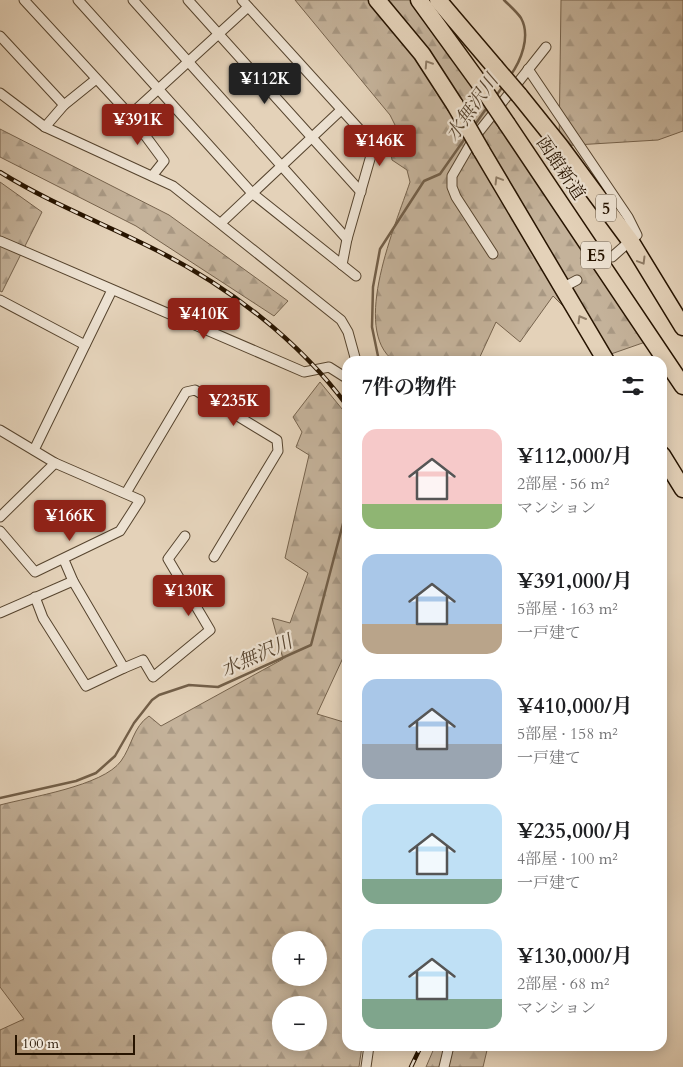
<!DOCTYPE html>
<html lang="ja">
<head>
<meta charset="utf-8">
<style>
  :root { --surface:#fff; --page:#f2f2f2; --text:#202124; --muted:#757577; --accent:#8f2418 }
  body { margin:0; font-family:Cardo,"Noto Serif JP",serif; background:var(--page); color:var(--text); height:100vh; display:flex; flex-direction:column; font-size:19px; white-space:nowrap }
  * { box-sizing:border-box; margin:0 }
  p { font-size:16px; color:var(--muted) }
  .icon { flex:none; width:28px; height:28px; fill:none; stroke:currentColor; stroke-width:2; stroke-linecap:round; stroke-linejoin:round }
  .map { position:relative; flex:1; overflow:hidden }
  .sheet { position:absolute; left:342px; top:356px; width:325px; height:695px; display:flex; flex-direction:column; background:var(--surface); border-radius:15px; box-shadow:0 2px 12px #0003 }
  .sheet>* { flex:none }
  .buttons { position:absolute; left:272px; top:931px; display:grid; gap:10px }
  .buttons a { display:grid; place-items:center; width:55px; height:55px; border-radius:50%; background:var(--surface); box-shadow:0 2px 12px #0003; font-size:25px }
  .scale { position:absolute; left:15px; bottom:12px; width:120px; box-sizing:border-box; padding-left:5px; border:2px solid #271400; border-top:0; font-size:14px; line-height:18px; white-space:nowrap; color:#271400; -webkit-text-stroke:4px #ede2d2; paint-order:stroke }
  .price { position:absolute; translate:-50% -42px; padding:0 11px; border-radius:5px; background:var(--accent); color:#fff; font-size:16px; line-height:32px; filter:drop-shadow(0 1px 2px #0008) }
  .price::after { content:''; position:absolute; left:50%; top:30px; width:15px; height:11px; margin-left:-8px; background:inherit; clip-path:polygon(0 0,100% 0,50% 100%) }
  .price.selected { background:#222; color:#fff }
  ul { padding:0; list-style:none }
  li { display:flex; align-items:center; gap:15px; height:125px; padding:0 20px }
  li span { display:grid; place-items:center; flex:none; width:140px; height:100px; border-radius:15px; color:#555 }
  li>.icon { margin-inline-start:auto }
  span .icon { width:60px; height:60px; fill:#fffc; stroke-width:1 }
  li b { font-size:21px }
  h2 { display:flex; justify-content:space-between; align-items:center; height:60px; padding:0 20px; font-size:21px }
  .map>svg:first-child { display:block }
</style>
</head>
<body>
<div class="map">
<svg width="683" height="1067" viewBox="0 0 683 1067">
  <defs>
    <pattern id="forest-firs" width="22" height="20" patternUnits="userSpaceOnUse" patternTransform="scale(1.25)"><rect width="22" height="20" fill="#c4b29a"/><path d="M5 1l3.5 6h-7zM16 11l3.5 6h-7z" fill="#a89883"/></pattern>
  </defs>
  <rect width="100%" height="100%" fill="#e4d2b9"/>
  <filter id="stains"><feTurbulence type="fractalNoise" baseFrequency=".004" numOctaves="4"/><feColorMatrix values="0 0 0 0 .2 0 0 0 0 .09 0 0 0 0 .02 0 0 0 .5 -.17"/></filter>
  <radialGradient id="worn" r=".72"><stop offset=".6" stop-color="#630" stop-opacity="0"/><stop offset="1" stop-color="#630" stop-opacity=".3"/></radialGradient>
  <!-- forest -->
  <g fill="url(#forest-firs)" stroke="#76634d" fill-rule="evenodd">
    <path d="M295,0H428L490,117L582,227L654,339L611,354L553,296L520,342L496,322L478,361H394C350,329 396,224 410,182L407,170L392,160L388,136L396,127L390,115Z"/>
    <polygon points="561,0 683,0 683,131 658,140 559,146"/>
    <polygon points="0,129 169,215 288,301 274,316 136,226 0,157"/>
    <polygon points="0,182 42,212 2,292 0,291"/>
    <path d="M320,382L347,415L348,647L317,714L347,723L348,1046H362L359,1067H0V1030L24,1019L0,987V805C30,797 103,786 121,761C132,746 133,727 149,716L161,726L283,659L272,618L290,623L308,573L285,558L309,455L296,447L302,432L293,417ZM281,940H319V978H281ZM281,1005H319V1042H281Z"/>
    <polygon points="435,1046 488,1046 483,1067 426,1067"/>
  </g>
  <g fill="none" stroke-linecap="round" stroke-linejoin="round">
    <!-- stream -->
    <g stroke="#725f49" stroke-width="2.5">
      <path d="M504,0C510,6 517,12 521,18C531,36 521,61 510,76"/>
      <polyline points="496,96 503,86"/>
      <polyline points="474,126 488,106"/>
      <polyline points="379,361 372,327 373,287 380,249 424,181 440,174 466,137"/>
      <polyline points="0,798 76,781 96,773 115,756 134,723 152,700 159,695 189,685 218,687 311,645 345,516 348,515"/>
    </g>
    <!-- street-tunnel -->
    <polyline stroke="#beac94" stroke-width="9" stroke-dasharray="9 4.5" stroke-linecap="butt" points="577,280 612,257"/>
    <!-- street casing -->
    <g stroke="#56442e" stroke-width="11">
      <g id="street">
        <polyline points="24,0 130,115 164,161 152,176"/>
        <polyline points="78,0 252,193 356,276"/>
        <polyline points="133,0 347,239"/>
        <polyline points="188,0 361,192"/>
        <polyline points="242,0 371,142 372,152 347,239 342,265"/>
        <polyline points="0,36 64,105"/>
        <polyline points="528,69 628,217 637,235 612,257"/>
        <polyline points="0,93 45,127 173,186 341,320 348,332 356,361"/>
        <polyline points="130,115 248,7"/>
        <polyline points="45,127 64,105 95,80"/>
        <polyline points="221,223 341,110"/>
        <polyline points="0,241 304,372 329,367 348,379"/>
        <polyline points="493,254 456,197 452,187 452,176 474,138 546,47"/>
        <polyline points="562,288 577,280"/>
        <polyline points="0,300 85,345"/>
        <polyline points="0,430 55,463 140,500 120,531 35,572 0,531"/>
        <polyline points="34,450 112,290"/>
        <polyline points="126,493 186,392 195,390 277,440 278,451 214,557"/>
        <polyline points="0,517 55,463"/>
        <polyline points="35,597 43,618 86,686 124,668 73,581 64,560"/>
        <polyline points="0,613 73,581"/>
        <polyline points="124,668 143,660 153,677 210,630 168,559 185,536"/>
        <polyline points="366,1067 369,1046"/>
        <polyline points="444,1067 449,1046"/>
      </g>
    </g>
    <!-- highway casing -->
    <g stroke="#271400" stroke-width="19">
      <g id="highway">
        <polyline points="377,0 422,54 455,105"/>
        <polyline points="419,0 480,84"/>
        <polyline points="438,0 495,67"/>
        <polyline points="519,95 560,146 631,242 683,327"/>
        <polyline points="507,124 683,386"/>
        <polyline points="481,150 606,361"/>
        <polyline points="662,455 683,489"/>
      </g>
    </g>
    <!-- street -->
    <use href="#street" stroke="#ede2d2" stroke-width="9"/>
    <!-- highway -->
    <use href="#highway" stroke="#e4d2b9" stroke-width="16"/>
    <!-- rail casing -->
    <g stroke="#271400" stroke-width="4.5">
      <g id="rail">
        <path d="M0,172C48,202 102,223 152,248C227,285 299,340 348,407"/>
        <polyline points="411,1067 421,1046"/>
      </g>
    </g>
    <!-- rail -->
    <use href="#rail" stroke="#ede2d2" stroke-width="2.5" stroke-dasharray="8" stroke-linecap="butt"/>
    <!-- highway-bridge casing -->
    <g stroke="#271400" stroke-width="19" stroke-linecap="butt">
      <g id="highway-bridge">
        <polyline points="495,67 519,95"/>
        <polyline points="480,84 507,124"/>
        <polyline points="455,105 481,150"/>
      </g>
    </g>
    <!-- highway-bridge -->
    <use href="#highway-bridge" stroke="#e4d2b9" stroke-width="16"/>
  </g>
  <!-- one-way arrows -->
  <defs><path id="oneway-chevron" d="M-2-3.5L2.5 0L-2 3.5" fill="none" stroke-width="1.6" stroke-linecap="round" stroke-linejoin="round" transform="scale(1.25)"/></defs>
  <g stroke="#8f7c66">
    <use href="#oneway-chevron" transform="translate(428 64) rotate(-123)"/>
    <use href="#oneway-chevron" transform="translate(498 180) rotate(-121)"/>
    <use href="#oneway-chevron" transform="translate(642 261) rotate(59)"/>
    <use href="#oneway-chevron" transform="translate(581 319) rotate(-120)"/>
  </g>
  <g text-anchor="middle" stroke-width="4.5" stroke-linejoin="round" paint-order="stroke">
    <!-- shield labels -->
    <g fill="#ede2d2" stroke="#62523f" stroke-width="1">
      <rect x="596" y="194.5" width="20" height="27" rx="4"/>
      <rect x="581" y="241.5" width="30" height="27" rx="4"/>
    </g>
    <g font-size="16" font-weight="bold" fill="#271400">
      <text x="606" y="214">5</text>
      <text x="596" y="261">E5</text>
    </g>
    <!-- street labels -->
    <g font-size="18" fill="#271400" stroke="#ede2d2">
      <text transform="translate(561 168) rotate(56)" y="6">函館新道</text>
    </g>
    <!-- water labels -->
    <g font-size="19" font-style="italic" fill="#594631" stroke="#ede2d2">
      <text transform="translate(471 107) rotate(-55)" y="7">水無沢川</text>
      <text transform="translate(256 655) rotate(-24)" y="7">水無沢川</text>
    </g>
  </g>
  <rect width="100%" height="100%" filter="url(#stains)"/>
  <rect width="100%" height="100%" fill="url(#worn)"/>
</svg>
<div class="buttons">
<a>+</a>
<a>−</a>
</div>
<div class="scale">100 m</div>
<b class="price selected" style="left:265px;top:105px">¥112K</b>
<b class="price" style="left:138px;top:146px">¥391K</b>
<b class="price" style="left:380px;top:167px">¥146K</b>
<b class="price" style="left:204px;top:340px">¥410K</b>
<b class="price" style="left:234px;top:427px">¥235K</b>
<b class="price" style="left:70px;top:542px">¥166K</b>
<b class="price" style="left:189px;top:617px">¥130K</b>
<section class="sheet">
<h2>7件の物件<svg class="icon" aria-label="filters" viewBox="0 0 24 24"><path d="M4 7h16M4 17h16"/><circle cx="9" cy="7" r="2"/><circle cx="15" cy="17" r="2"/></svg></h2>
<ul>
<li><span style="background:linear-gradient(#f6c9c9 75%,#8fb573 0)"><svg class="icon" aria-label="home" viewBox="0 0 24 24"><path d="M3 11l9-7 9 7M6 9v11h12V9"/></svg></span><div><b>¥112,000/月</b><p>2部屋 · 56 m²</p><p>マンション</p></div></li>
<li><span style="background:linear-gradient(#a9c7e8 70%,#b9a48a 0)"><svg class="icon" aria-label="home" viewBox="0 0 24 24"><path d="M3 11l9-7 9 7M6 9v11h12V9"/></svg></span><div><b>¥391,000/月</b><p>5部屋 · 163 m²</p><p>一戸建て</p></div></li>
<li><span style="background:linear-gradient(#a9c7e8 65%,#9aa5b1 0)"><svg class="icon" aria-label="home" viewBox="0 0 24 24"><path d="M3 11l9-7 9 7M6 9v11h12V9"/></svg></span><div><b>¥410,000/月</b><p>5部屋 · 158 m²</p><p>一戸建て</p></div></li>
<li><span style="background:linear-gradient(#bfe0f5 75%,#7fa58c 0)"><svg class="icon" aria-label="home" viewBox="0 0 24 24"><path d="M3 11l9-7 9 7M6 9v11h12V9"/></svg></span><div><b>¥235,000/月</b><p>4部屋 · 100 m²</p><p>一戸建て</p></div></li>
<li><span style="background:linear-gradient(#bfe0f5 70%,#7fa58c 0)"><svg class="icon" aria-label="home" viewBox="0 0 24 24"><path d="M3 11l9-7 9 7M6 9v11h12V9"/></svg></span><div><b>¥130,000/月</b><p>2部屋 · 68 m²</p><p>マンション</p></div></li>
</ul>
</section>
</div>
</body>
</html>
